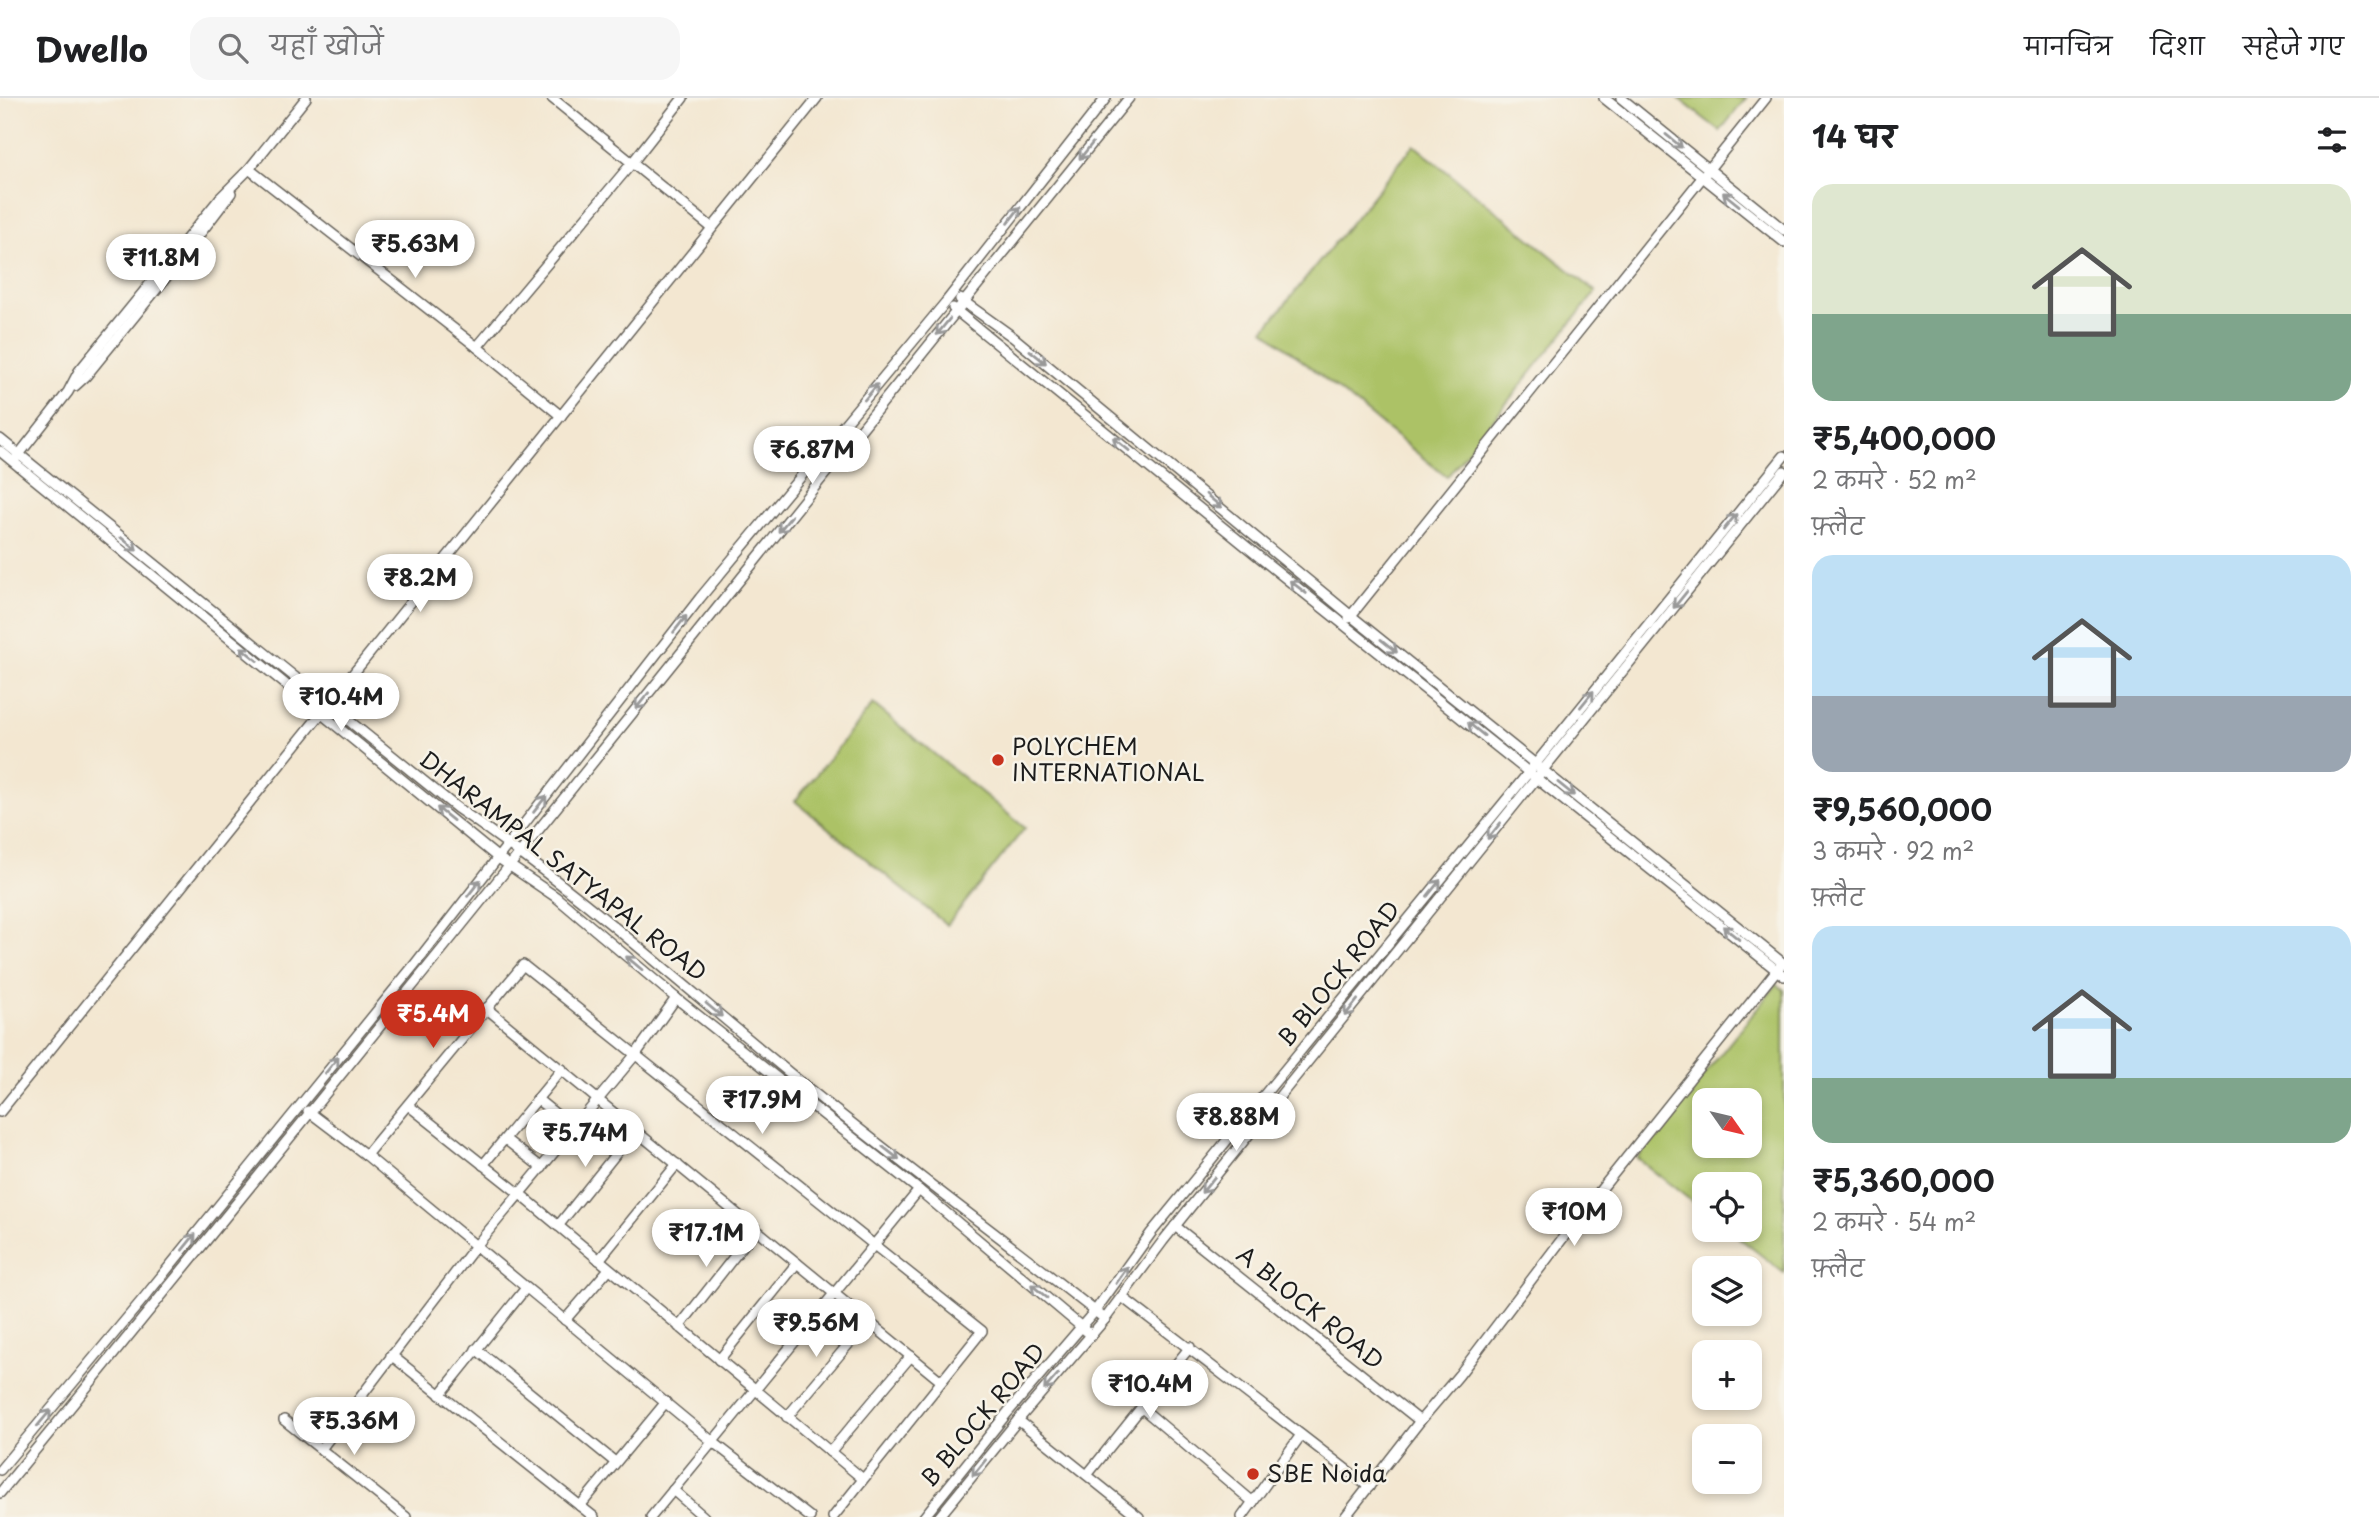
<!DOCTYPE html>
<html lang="hi">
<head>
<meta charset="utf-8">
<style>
  :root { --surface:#fff; --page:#f6f6f6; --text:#202124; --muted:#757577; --line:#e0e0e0; --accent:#c8321e }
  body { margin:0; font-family:"Playpen Sans","Playpen Sans Deva",sans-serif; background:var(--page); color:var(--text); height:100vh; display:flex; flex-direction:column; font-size:26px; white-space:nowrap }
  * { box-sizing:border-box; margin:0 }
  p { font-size:23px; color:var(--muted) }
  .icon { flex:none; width:38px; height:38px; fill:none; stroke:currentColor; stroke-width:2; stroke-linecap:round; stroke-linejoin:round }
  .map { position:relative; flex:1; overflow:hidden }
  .drawer { display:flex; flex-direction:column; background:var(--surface); width:595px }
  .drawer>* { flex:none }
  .needle { width:46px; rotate:124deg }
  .fabs { position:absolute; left:1692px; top:990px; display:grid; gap:14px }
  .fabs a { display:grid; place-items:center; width:70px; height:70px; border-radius:14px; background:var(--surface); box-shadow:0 4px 10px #0003; font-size:35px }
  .price { position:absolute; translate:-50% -60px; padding:0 16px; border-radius:24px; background:#fff; color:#222; font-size:23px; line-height:46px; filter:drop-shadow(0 2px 4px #0008) }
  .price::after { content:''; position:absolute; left:50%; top:42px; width:21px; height:16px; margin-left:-10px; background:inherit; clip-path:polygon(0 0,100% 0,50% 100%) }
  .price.active { background:var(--accent); color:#fff }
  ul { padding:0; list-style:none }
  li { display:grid; align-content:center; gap:14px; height:371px; padding:0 28px }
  li span { display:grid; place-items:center; height:217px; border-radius:21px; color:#555 }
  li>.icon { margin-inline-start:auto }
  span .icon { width:126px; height:126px; fill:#fffc; stroke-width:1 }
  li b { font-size:30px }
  h2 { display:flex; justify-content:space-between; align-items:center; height:84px; padding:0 28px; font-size:30px }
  header { display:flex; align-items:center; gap:42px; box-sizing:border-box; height:98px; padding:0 35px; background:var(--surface); border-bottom:2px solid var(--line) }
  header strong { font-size:33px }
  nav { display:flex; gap:38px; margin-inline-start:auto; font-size:24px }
  .search { width:490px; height:63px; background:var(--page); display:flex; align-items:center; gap:18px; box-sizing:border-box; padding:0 24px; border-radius:21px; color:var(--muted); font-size:26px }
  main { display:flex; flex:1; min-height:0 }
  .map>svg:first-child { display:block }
</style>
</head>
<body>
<header>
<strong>Dwello</strong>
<div class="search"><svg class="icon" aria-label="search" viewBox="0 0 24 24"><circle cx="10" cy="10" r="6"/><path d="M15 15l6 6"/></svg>यहाँ खोजें</div>
<nav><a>मानचित्र</a><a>दिशा</a><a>सहेजे गए</a></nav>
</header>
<main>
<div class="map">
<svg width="1784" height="1419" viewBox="0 0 1784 1419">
  <rect width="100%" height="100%" fill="#f7f3e8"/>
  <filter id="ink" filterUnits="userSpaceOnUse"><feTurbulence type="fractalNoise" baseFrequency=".0143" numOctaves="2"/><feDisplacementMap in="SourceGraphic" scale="14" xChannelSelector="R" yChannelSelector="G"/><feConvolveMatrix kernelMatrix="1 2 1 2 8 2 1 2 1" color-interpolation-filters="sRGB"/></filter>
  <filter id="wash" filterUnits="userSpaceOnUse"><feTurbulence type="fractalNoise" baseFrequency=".00686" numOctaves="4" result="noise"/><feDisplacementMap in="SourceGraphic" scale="28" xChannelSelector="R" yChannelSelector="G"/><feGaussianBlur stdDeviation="1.57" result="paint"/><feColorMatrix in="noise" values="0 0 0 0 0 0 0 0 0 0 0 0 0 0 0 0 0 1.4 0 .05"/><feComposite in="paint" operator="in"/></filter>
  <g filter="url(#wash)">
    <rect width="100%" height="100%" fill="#f3e7d1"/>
    <!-- green -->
    <g fill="#acc266" stroke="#646f41" stroke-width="2" fill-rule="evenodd">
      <polygon points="1678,0 1746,0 1720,33"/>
      <polygon points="1414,47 1596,194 1447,379 1264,232"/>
      <polygon points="873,606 1025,730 947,827 795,703"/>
      <path d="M1777,886L1784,892V1175L1729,1132H1750V1087H1704V1113L1637,1060ZM1704,1003H1750V1048H1704Z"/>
    </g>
  </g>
  <g filter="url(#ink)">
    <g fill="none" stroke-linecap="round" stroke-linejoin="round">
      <!-- minor casing -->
      <g stroke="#67635b" stroke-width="12">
        <g id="minor">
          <polyline points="552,0 711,129"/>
          <polyline points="1604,0 1784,144"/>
          <polyline points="1621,0 1784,132"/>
          <polyline points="249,71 477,249 561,318"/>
          <polyline points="960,201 1013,239 1350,517 1784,866"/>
          <polyline points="953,210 1263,462 1784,878"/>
          <polyline points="477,249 632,65 683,0"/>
          <polyline points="75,288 86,278 177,166 231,95"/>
          <path d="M0,341L457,710C588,799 705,908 829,1007C920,1080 1014,1149 1105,1221"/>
          <polyline points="0,353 497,759 556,799 676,900 919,1092 1091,1237"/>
          <polyline points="17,359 68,294 79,273 220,100 249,71 306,0"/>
          <polyline points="1349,520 1766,0"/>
          <polyline points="486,910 941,1283"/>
          <polyline points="537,1001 574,1031"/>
          <polyline points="408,1007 520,1096 863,1381"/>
          <polyline points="308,1013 366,1057 713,1344 810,1419"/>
          <polyline points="0,1014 817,0"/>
          <polyline points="505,1041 542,1070"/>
          <polyline points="366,1057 523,867 982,1233 833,1419"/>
          <polyline points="483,1067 562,971"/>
          <polyline points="558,1128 635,1032"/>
          <polyline points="1175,1128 1420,1323"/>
          <polyline points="599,1162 677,1066"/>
          <polyline points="1122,1199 1369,1389"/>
          <polyline points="565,1222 609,1171"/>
          <polyline points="679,1229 756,1131"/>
          <polyline points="476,1251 615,1364"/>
          <polyline points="391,1257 594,1419"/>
          <polyline points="719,1262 797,1165"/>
          <polyline points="440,1297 526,1190"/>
          <polyline points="1142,1310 1253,1404"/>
          <polyline points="787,1319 868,1223"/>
          <polyline points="284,1322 406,1419"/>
          <polyline points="1018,1322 1139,1419"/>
          <polyline points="321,1351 475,1149 636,956 676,900"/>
          <polyline points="830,1354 911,1258"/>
          <polyline points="0,1372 143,1201 415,866 700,500 945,205 1106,0"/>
          <polyline points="1087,1377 1190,1249"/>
          <polyline points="673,1392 704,1419"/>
          <path d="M0,1395C380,933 752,464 1129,0"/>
          <polyline points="580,1408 666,1304"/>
          <polyline points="651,1419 919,1092"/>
          <polyline points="924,1419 1008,1314 1095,1213 1151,1135 1529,674 1784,358"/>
          <polyline points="939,1419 1018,1322 1105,1221 1163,1143 1784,373"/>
          <polyline points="1242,1419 1301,1337"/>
          <polyline points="1345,1419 1420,1323 1459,1277 1575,1124 1780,868"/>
        </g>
      </g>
      <!-- minor -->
      <use href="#minor" stroke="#fff" stroke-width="9"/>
    </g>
    <!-- one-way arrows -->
    <defs><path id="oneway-shaft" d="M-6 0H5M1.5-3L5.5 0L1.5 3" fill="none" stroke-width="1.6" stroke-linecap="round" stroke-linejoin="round" transform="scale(1.75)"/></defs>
    <g stroke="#999">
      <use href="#oneway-shaft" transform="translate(1674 43) rotate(39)"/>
      <use href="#oneway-shaft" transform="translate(1086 53) rotate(129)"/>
      <use href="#oneway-shaft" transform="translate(1731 101) rotate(-141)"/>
      <use href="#oneway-shaft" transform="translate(1014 117) rotate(-52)"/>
      <use href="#oneway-shaft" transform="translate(943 229) rotate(129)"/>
      <use href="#oneway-shaft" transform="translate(1038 259) rotate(39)"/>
      <use href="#oneway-shaft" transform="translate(871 294) rotate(-50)"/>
      <use href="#oneway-shaft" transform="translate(1121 346) rotate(-141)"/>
      <use href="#oneway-shaft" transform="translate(1214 403) rotate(40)"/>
      <use href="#oneway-shaft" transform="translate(1730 424) rotate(-51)"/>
      <use href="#oneway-shaft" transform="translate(785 426) rotate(129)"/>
      <use href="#oneway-shaft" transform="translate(129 446) rotate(39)"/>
      <use href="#oneway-shaft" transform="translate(1298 489) rotate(-142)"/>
      <use href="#oneway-shaft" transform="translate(1680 502) rotate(129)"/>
      <use href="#oneway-shaft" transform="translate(680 526) rotate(-52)"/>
      <use href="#oneway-shaft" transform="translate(1389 548) rotate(39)"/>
      <use href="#oneway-shaft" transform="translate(249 556) rotate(-141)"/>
      <use href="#oneway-shaft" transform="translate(1587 601) rotate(-51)"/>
      <use href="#oneway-shaft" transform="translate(642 603) rotate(129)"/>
      <use href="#oneway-shaft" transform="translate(1476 631) rotate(-141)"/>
      <use href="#oneway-shaft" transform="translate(1566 691) rotate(39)"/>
      <use href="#oneway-shaft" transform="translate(540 706) rotate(-52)"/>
      <use href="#oneway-shaft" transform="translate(445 716) rotate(-141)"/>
      <use href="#oneway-shaft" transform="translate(1494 733) rotate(129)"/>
      <use href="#oneway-shaft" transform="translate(474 790) rotate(-52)"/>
      <use href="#oneway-shaft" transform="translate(1434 790) rotate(-51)"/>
      <use href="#oneway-shaft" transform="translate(1731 835) rotate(-141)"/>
      <use href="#oneway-shaft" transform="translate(634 865) rotate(-140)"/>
      <use href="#oneway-shaft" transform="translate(1351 910) rotate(129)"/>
      <use href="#oneway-shaft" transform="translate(714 912) rotate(40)"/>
      <use href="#oneway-shaft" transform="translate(332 967) rotate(-51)"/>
      <use href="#oneway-shaft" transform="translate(891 1055) rotate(38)"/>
      <use href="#oneway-shaft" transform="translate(1208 1087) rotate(129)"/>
      <use href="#oneway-shaft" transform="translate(189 1144) rotate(-51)"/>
      <use href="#oneway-shaft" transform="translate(1122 1177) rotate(-55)"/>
      <use href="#oneway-shaft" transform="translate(1039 1193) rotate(-140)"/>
      <use href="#oneway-shaft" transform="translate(1051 1284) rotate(131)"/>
      <use href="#oneway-shaft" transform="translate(44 1320) rotate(-50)"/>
      <use href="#oneway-shaft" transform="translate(979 1370) rotate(129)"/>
    </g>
  </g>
  <!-- markers -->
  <g fill="#c8321e" stroke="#f7f3e8" stroke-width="2.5">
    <circle cx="998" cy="662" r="7"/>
    <circle cx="1253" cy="1376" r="7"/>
  </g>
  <g text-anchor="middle" stroke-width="5" stroke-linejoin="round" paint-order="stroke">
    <!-- poi labels -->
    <g font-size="23" fill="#1c1c1c" stroke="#f7f3e8" text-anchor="start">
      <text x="1012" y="657">POLYCHEM<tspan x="1012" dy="26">INTERNATIONAL</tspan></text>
      <text x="1267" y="1384">SBE Noida</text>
    </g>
    <!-- street labels -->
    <g font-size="23" fill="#1c1c1c" stroke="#f7f3e8">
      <text transform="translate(563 768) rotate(38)" y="8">DHARAMPAL SATYAPAL ROAD</text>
      <text transform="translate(1339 876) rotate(-51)" y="8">B BLOCK ROAD</text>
      <text transform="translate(1310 1210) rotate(39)" y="8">A BLOCK ROAD</text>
      <text transform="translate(983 1317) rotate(-50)" y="8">B BLOCK ROAD</text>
    </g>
  </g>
</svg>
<div class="fabs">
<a><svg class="needle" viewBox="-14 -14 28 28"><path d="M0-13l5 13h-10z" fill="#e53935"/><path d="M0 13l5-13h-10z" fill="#757577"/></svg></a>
<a><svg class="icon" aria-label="locate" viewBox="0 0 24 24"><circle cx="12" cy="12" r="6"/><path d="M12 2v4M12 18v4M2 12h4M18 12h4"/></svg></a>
<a><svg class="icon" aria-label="layers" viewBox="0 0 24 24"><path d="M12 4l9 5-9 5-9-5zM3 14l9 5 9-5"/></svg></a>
<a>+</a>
<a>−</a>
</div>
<b class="price" style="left:415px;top:182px">₹5.63M</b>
<b class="price" style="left:161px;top:196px">₹11.8M</b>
<b class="price" style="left:812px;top:388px">₹6.87M</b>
<b class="price" style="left:420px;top:516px">₹8.2M</b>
<b class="price" style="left:341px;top:635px">₹10.4M</b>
<b class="price active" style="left:433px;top:952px">₹5.4M</b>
<b class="price" style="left:762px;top:1038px">₹17.9M</b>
<b class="price" style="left:1236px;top:1055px">₹8.88M</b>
<b class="price" style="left:585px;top:1071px">₹5.74M</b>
<b class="price" style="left:1574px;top:1150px">₹10M</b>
<b class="price" style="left:706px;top:1171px">₹17.1M</b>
<b class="price" style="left:816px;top:1261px">₹9.56M</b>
<b class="price" style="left:1150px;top:1322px">₹10.4M</b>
<b class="price" style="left:354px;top:1359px">₹5.36M</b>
</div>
<section class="drawer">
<h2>14 घर<svg class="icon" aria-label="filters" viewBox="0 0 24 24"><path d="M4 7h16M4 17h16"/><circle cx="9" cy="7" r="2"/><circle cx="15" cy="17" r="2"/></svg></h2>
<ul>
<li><span style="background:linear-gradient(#dfe7d0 60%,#7fa58c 0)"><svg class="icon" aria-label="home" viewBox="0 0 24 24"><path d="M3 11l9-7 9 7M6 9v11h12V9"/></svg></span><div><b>₹5,400,000</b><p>2 कमरे · 52 m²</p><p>फ़्लैट</p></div></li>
<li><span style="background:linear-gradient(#bfe0f5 65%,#9aa5b1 0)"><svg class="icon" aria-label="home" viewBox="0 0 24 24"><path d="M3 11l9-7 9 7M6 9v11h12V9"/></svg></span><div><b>₹9,560,000</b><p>3 कमरे · 92 m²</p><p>फ़्लैट</p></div></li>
<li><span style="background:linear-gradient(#bfe0f5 70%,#7fa58c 0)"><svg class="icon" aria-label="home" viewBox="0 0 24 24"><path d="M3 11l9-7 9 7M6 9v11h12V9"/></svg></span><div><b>₹5,360,000</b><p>2 कमरे · 54 m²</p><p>फ़्लैट</p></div></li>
</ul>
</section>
</main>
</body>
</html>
